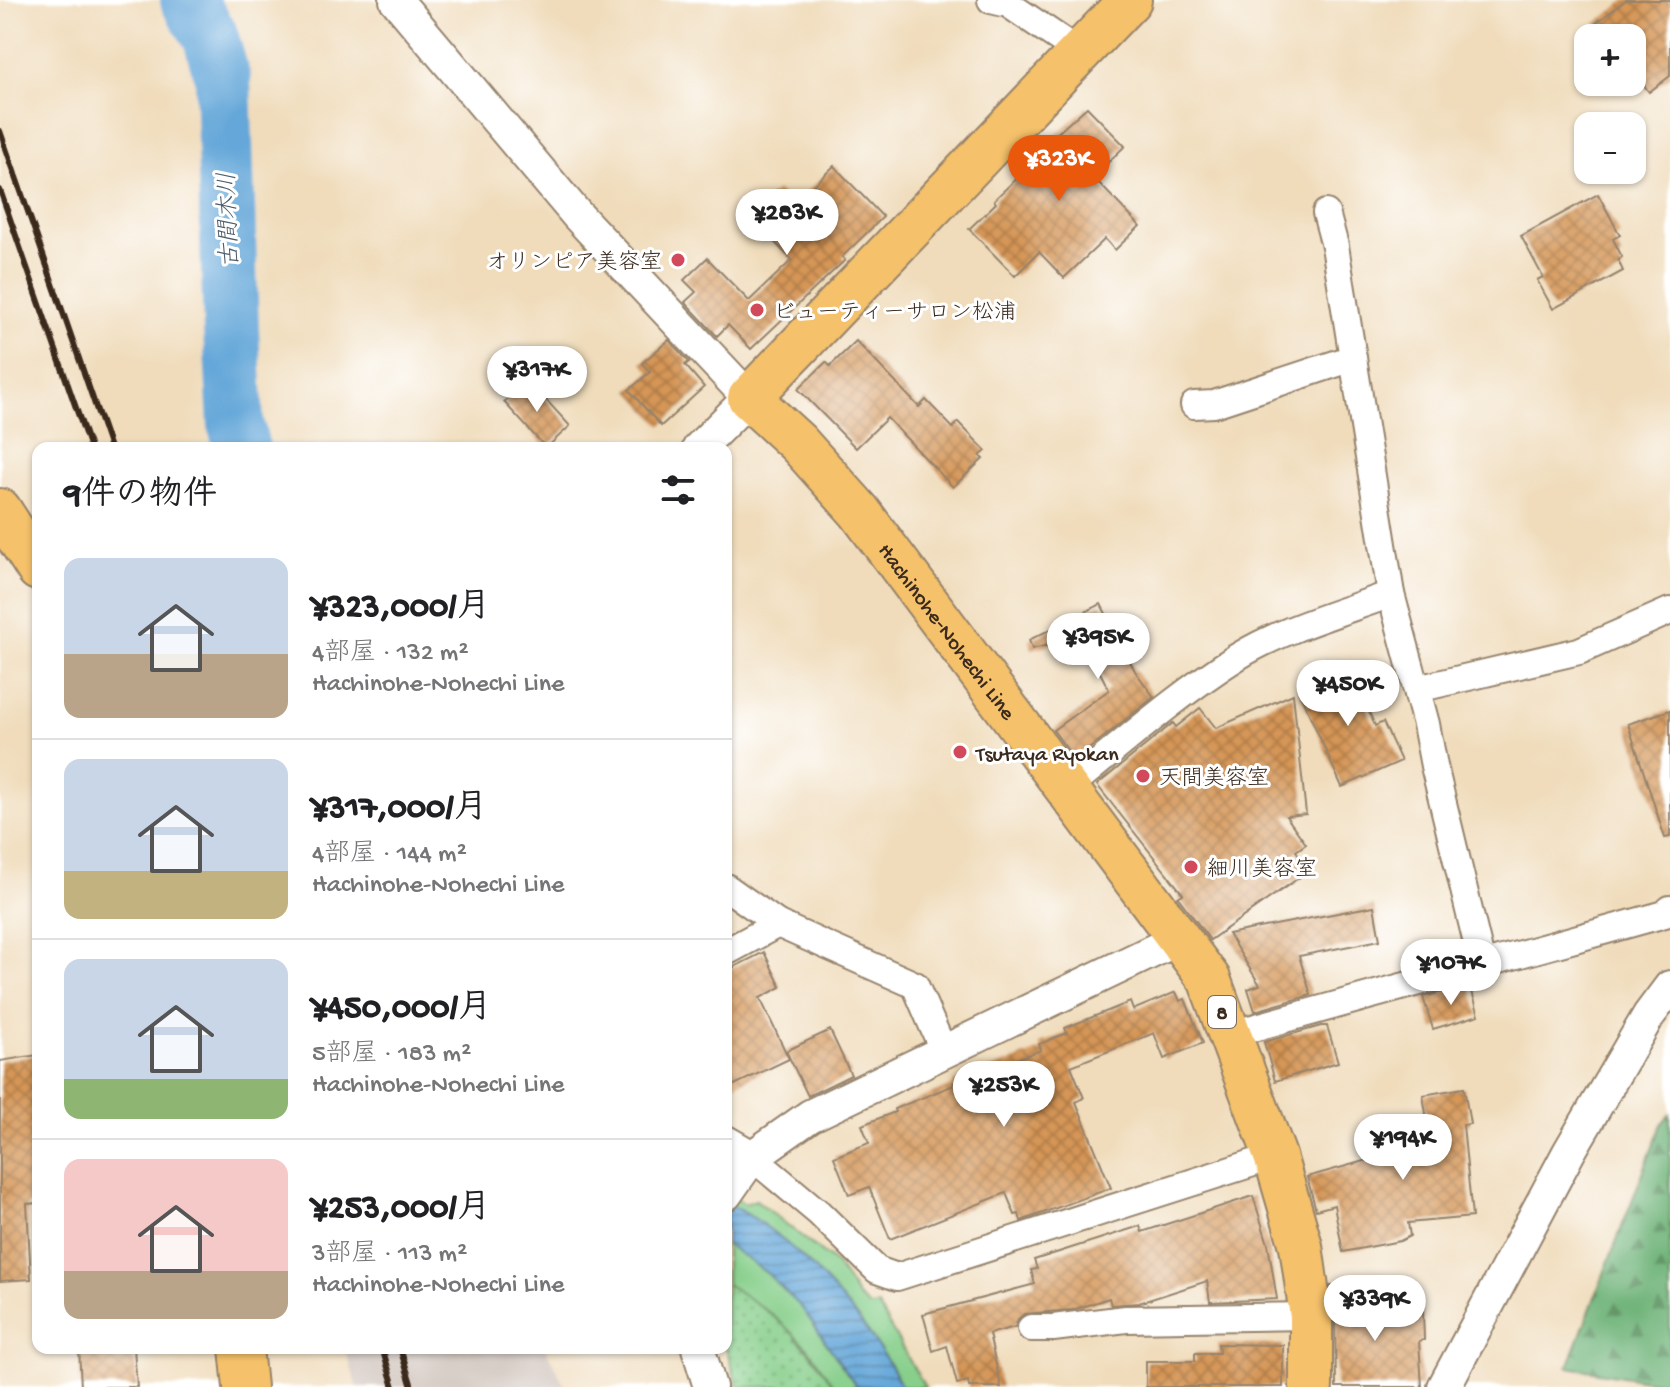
<!DOCTYPE html>
<html lang="ja">
<head>
<meta charset="utf-8">
<style>
  :root { --surface:#fff; --page:#f6f6f6; --text:#202124; --muted:#757577; --line:#e0e0e0; --accent:#ea580c }
  body { margin:0; font-family:"Gochi Hand","Klee One",sans-serif; background:var(--page); color:var(--text); height:100vh; display:flex; flex-direction:column; font-size:30px; white-space:nowrap }
  * { box-sizing:border-box; margin:0 }
  p { font-size:26px; color:var(--muted) }
  .icon { flex:none; width:44px; height:44px; fill:none; stroke:currentColor; stroke-width:2; stroke-linecap:round; stroke-linejoin:round }
  .map { position:relative; flex:1; overflow:hidden }
  .details { position:absolute; left:32px; top:442px; width:700px; height:912px; display:flex; flex-direction:column; background:var(--surface); border-radius:16px; box-shadow:0 2px 6px #0004 }
  .details>* { flex:none }
  .tools { position:absolute; left:1574px; top:24px; display:grid; gap:16px }
  .tools a { display:grid; place-items:center; width:72px; height:72px; border-radius:16px; background:var(--surface); box-shadow:0 2px 6px #0004; font-size:40px }
  .price { position:absolute; translate:-50% -68px; padding:0 18px; border-radius:28px; background:#fff; color:#222; font-size:26px; line-height:52px; filter:drop-shadow(0 2px 4px #0008) }
  .price::after { content:''; position:absolute; left:50%; top:48px; width:24px; height:18px; margin-left:-12px; background:inherit; clip-path:polygon(0 0,100% 0,50% 100%) }
  .price.selected { background:var(--accent); color:#fff }
  ul { padding:0; list-style:none }
  li { display:flex; align-items:center; gap:24px; height:200px; padding:0 32px }
  li+li { border-top:2px solid var(--line) }
  li span { display:grid; place-items:center; flex:none; width:224px; height:160px; border-radius:16px; color:#555 }
  li>.icon { margin-inline-start:auto }
  span .icon { width:96px; height:96px; fill:#fffc; stroke-width:1 }
  li b { font-size:34px }
  h2 { display:flex; justify-content:space-between; align-items:center; height:96px; padding:0 32px; font-size:34px }
  .map>svg:first-child { display:block }
</style>
</head>
<body>
<div class="map">
<svg width="1670" height="1387" viewBox="0 0 1670 1387">
  <defs>
    <pattern id="forest-firs" width="22" height="20" patternUnits="userSpaceOnUse" patternTransform="scale(2)"><rect width="22" height="20" fill="#6db277"/><path d="M5 1l3.5 6h-7zM16 11l3.5 6h-7z" fill="#5b9161"/></pattern>
    <pattern id="park-dots" width="8" height="8" patternUnits="userSpaceOnUse" patternTransform="scale(2)"><rect width="8" height="8" fill="#87cf8b"/><path d="M2 2h.1M6 6h.1" fill="none" stroke="#70a871" stroke-width="1.8" stroke-linecap="round"/></pattern>
    <pattern id="water-rules" width="6" height="5" patternUnits="userSpaceOnUse" patternTransform="scale(2)"><rect width="6" height="5" fill="#65a7d9"/><path d="M0 2.5h6" fill="none" stroke="#5488af"/></pattern>
    <pattern id="building-cross-hatch" width="8" height="8" patternUnits="userSpaceOnUse" patternTransform="scale(2)"><rect width="8" height="8" fill="#d59657"/><path d="M0 0l8 8M0 8l8-8" fill="none" stroke="#ae7b47"/></pattern>
  </defs>
  <rect width="100%" height="100%" fill="#fff"/>
  <filter id="ink" filterUnits="userSpaceOnUse"><feTurbulence type="fractalNoise" baseFrequency=".0125" numOctaves="2"/><feDisplacementMap in="SourceGraphic" scale="16" xChannelSelector="R" yChannelSelector="G"/><feConvolveMatrix kernelMatrix="1 2 1 2 8 2 1 2 1" color-interpolation-filters="sRGB"/></filter>
  <filter id="wash" filterUnits="userSpaceOnUse"><feTurbulence type="fractalNoise" baseFrequency=".006" numOctaves="4" result="noise"/><feDisplacementMap in="SourceGraphic" scale="32" xChannelSelector="R" yChannelSelector="G"/><feGaussianBlur stdDeviation="1.8" result="paint"/><feColorMatrix in="noise" values="0 0 0 0 0 0 0 0 0 0 0 0 0 0 0 0 0 1.4 0 .05"/><feComposite in="paint" operator="in"/></filter>
  <g filter="url(#wash)">
    <rect width="100%" height="100%" fill="#f0dcbb"/>
    <!-- industrial -->
    <polygon fill="#cec1b9" points="345,1348 545,1348 566,1387 357,1387"/>
    <!-- grass -->
    <g fill="#87cf8b" stroke="#617c54" stroke-width="2">
      <path d="M726,1193L745,1204L756,1200L836,1264L858,1297L869,1307L878,1306L925,1387H902C862,1309 799,1249 726,1202Z"/>
      <polygon points="726,1244 768,1274 802,1308 857,1387 835,1387 807,1347 747,1297 726,1284"/>
    </g>
    <!-- forest -->
    <polygon fill="url(#forest-firs)" stroke="#546e4a" stroke-width="2" points="1670,1114 1670,1384 1568,1367 1662,1123"/>
    <!-- park -->
    <path fill="url(#park-dots)" stroke="#617c54" stroke-width="2" d="M726,1284C779,1315 800,1337 835,1387H738L726,1348Z"/>
    <!-- water -->
    <path fill="url(#water-rules)" stroke="#50687c" stroke-width="2" d="M726,1203C792,1232 869,1323 902,1387H857L802,1308L768,1274L726,1244Z"/>
    <g fill="none" stroke-linecap="round" stroke-linejoin="round">
      <!-- river -->
      <polyline stroke="#65a7d9" stroke-width="56" points="188,0 210,35 223,80 231,330 236,425 242,448"/>
    </g>
    <g id="blocks">
      <!-- building -->
      <g fill="url(#building-cross-hatch)">
        <polygon points="1626,0 1670,0 1670,76 1649,92 1632,69 1632,38 1608,38 1596,23"/>
        <polygon points="1087,107 1125,146 1093,177 1140,226 1115,250 1105,239 1064,278 1039,252 1015,276 969,229 996,203 994,200 1032,164 1027,160"/>
        <polygon points="834,166 883,217 842,257 845,260 751,349 728,325 717,336 685,302 696,292 684,280 707,258 749,301 792,260 749,216 777,190 792,206"/>
        <polygon points="1598,194 1620,235 1613,239 1622,257 1618,260 1623,271 1553,309 1537,280 1543,277 1521,236"/>
        <polygon points="669,340 689,362 685,365 704,387 661,426 629,390 650,372 642,363"/>
        <polygon points="856,341 919,407 926,400 953,428 958,422 986,451 980,456 983,459 953,487 887,418 856,448 798,389 826,362 830,366"/>
        <polygon points="528,380 570,426 546,448 504,402"/>
        <polygon points="1101,604 1135,671 1154,697 1075,760 1053,730 1109,690 1082,637 1032,649 1029,640"/>
        <polygon points="1349,666 1375,726 1383,722 1401,761 1342,787 1298,689"/>
        <polygon points="1293,694 1306,814 1286,816 1306,844 1296,851 1310,870 1210,940 1178,897 1183,894 1097,785 1173,723 1176,727 1200,708 1216,728"/>
        <polygon points="1670,710 1670,837 1665,838 1628,724"/>
        <polygon points="1374,906 1380,940 1299,956 1311,995 1255,1011 1248,989 1260,985 1228,934"/>
        <polygon points="764,952 781,987 760,998 789,1059 726,1089 726,971"/>
        <polygon points="1470,985 1479,1015 1433,1029 1423,997"/>
        <polygon points="1176,992 1180,1001 1185,999 1203,1043 1164,1059 1154,1033 1071,1066 1084,1098 1076,1102 1111,1188 1021,1221 1019,1214 1015,1215 1006,1193 890,1239 869,1187 849,1195 834,1157 869,1143 862,1125 895,1112 894,1109 954,1085 953,1083 1041,1050 1039,1044 1067,1033 1065,1028 1130,1002 1133,1010"/>
        <polygon points="1321,1026 1327,1026 1338,1062 1275,1081 1264,1042"/>
        <polygon points="830,1030 851,1075 808,1096 786,1051"/>
        <polygon points="38,1055 38,1203 27,1204 31,1279 0,1281 0,1061"/>
        <polygon points="1464,1088 1470,1124 1463,1125 1472,1217 1408,1223 1410,1236 1400,1241 1343,1252 1334,1205 1316,1210 1307,1177 1375,1158 1432,1151 1423,1095"/>
        <polygon points="1253,1196 1268,1244 1277,1299 1210,1302 1207,1281 1139,1303 1111,1305 1109,1298 1072,1310 1024,1314 1018,1319 1015,1327 989,1334 1001,1387 969,1387 968,1381 957,1384 947,1346 933,1351 923,1314 1035,1284 1031,1270 1037,1269 1034,1260 1140,1226 1142,1232"/>
        <polygon points="1364,1285 1371,1314 1423,1311 1424,1340 1419,1341 1422,1387 1336,1387 1335,1316 1331,1286"/>
        <polygon points="1218,1344 1283,1345 1283,1387 1146,1387 1146,1361 1195,1361 1195,1353 1219,1353"/>
        <polygon points="79,1348 134,1348 137,1387 81,1387"/>
      </g>
    </g>
  </g>
  <g filter="url(#ink)">
    <use href="#blocks" fill-opacity="0" stroke="#96836c" stroke-width="2"/>
    <g fill="none" stroke-linecap="round" stroke-linejoin="round">
      <!-- minor casing -->
      <g stroke="#96836c" stroke-width="30">
        <g id="minor">
          <polyline points="991,0 1008,4 1079,52"/>
          <polyline points="1326,213 1335,246 1391,594 1426,724 1434,766 1482,964"/>
          <polyline points="1194,405 1214,404 1353,358"/>
          <polyline points="1417,689 1579,651 1670,611"/>
          <path d="M1066,789C1122,744 1177,695 1237,657C1284,628 1340,613 1391,594"/>
          <polyline points="726,887 778,924"/>
          <polyline points="726,952 778,924 915,985 944,1052"/>
          <polyline points="1231,1034 1665,914 1670,909"/>
          <polyline points="752,1157 819,1213 877,1270 897,1277 1275,1156"/>
          <polyline points="1031,1328 1053,1328 1126,1319 1311,1316"/>
        </g>
      </g>
      <!-- tertiary casing -->
      <g stroke="#96836c" stroke-width="36">
        <g id="tertiary">
          <polyline points="396,0 577,215 749,398 699,448"/>
          <polyline points="726,1142 752,1157 810,1116 1178,939"/>
          <polyline points="726,1194 752,1157"/>
          <polyline points="698,1348 710,1387"/>
          <polyline points="1444,1387 1569,1152 1649,1015 1670,987"/>
        </g>
      </g>
      <!-- primary casing -->
      <g stroke="#96836c" stroke-width="46">
        <g id="primary">
          <path id="s1" d="M1130,0L749,398L798,443L859,511L1209,979L1275,1156L1301,1246L1311,1316V1387"/>
          <polyline points="0,510 38,569"/>
          <polyline points="241,1348 245,1387"/>
        </g>
      </g>
      <!-- minor -->
      <use href="#minor" stroke="#fff" stroke-width="26"/>
      <!-- tertiary -->
      <use href="#tertiary" stroke="#fff" stroke-width="32"/>
      <!-- primary -->
      <use href="#primary" stroke="#f5c16b" stroke-width="42"/>
      <!-- rail -->
      <g stroke="#3b2a1e" stroke-width="6">
        <polyline points="0,131 110,448"/>
        <polyline points="0,190 90,448"/>
        <polyline points="382,1348 394,1387"/>
        <polyline points="400,1348 412,1387"/>
      </g>
    </g>
  </g>
  <!-- markers -->
  <g fill="#d1495b" stroke="#fff" stroke-width="3">
    <circle cx="678" cy="260" r="8"/>
    <circle cx="757" cy="310" r="8"/>
    <circle cx="960" cy="752" r="8"/>
    <circle cx="1143" cy="776" r="8"/>
    <circle cx="1191" cy="867" r="8"/>
  </g>
  <g text-anchor="middle" stroke-width="6" stroke-linejoin="round" paint-order="stroke">
    <!-- shield labels -->
    <rect fill="#fff" stroke="#766a62" stroke-width="2" x="1208" y="996" width="28" height="32" rx="6"/>
    <g font-size="20" font-weight="bold" fill="#3b2a1e">
      <text x="1222" y="1019">8</text>
    </g>
    <!-- poi labels -->
    <g font-size="22" fill="#3b2a1e" stroke="#fff" text-anchor="start">
      <text x="662" y="268" text-anchor="end">オリンピア美容室</text>
      <text x="773" y="318">ビューティーサロン松浦</text>
      <text x="976" y="760">Tsutaya Ryokan</text>
      <text x="1159" y="784">天間美容室</text>
      <text x="1207" y="875">細川美容室</text>
    </g>
    <!-- street labels -->
    <g font-size="22" fill="#3b2a1e" stroke="#fff">
      <text dy="8" stroke="none"><textPath href="#s1" startOffset="858">Hachinohe-Nohechi Line</textPath></text>
    </g>
    <!-- water labels -->
    <g font-size="24" font-style="italic" fill="#4c5c69" stroke="#fff">
      <text transform="translate(227 220) rotate(-92)" y="8">古間木川</text>
    </g>
  </g>
</svg>
<div class="tools">
<a>+</a>
<a>−</a>
</div>
<b class="price selected" style="left:1059px;top:203px">¥323K</b>
<b class="price" style="left:787px;top:257px">¥283K</b>
<b class="price" style="left:537px;top:414px">¥317K</b>
<b class="price" style="left:1098px;top:681px">¥395K</b>
<b class="price" style="left:1348px;top:728px">¥450K</b>
<b class="price" style="left:1451px;top:1007px">¥107K</b>
<b class="price" style="left:1004px;top:1129px">¥253K</b>
<b class="price" style="left:1403px;top:1182px">¥194K</b>
<b class="price" style="left:1375px;top:1343px">¥339K</b>
<section class="details">
<h2>9件の物件<svg class="icon" aria-label="filters" viewBox="0 0 24 24"><path d="M4 7h16M4 17h16"/><circle cx="9" cy="7" r="2"/><circle cx="15" cy="17" r="2"/></svg></h2>
<ul>
<li><span style="background:linear-gradient(#c9d6e8 60%,#b9a48a 0)"><svg class="icon" aria-label="home" viewBox="0 0 24 24"><path d="M3 11l9-7 9 7M6 9v11h12V9"/></svg></span><div><b>¥323,000/月</b><p>4部屋 · 132 m²</p><p>Hachinohe-Nohechi Line</p></div></li>
<li><span style="background:linear-gradient(#c9d6e8 70%,#c2b280 0)"><svg class="icon" aria-label="home" viewBox="0 0 24 24"><path d="M3 11l9-7 9 7M6 9v11h12V9"/></svg></span><div><b>¥317,000/月</b><p>4部屋 · 144 m²</p><p>Hachinohe-Nohechi Line</p></div></li>
<li><span style="background:linear-gradient(#c9d6e8 75%,#8fb573 0)"><svg class="icon" aria-label="home" viewBox="0 0 24 24"><path d="M3 11l9-7 9 7M6 9v11h12V9"/></svg></span><div><b>¥450,000/月</b><p>5部屋 · 183 m²</p><p>Hachinohe-Nohechi Line</p></div></li>
<li><span style="background:linear-gradient(#f6c9c9 70%,#b9a48a 0)"><svg class="icon" aria-label="home" viewBox="0 0 24 24"><path d="M3 11l9-7 9 7M6 9v11h12V9"/></svg></span><div><b>¥253,000/月</b><p>3部屋 · 113 m²</p><p>Hachinohe-Nohechi Line</p></div></li>
</ul>
</section>
</div>
</body>
</html>
